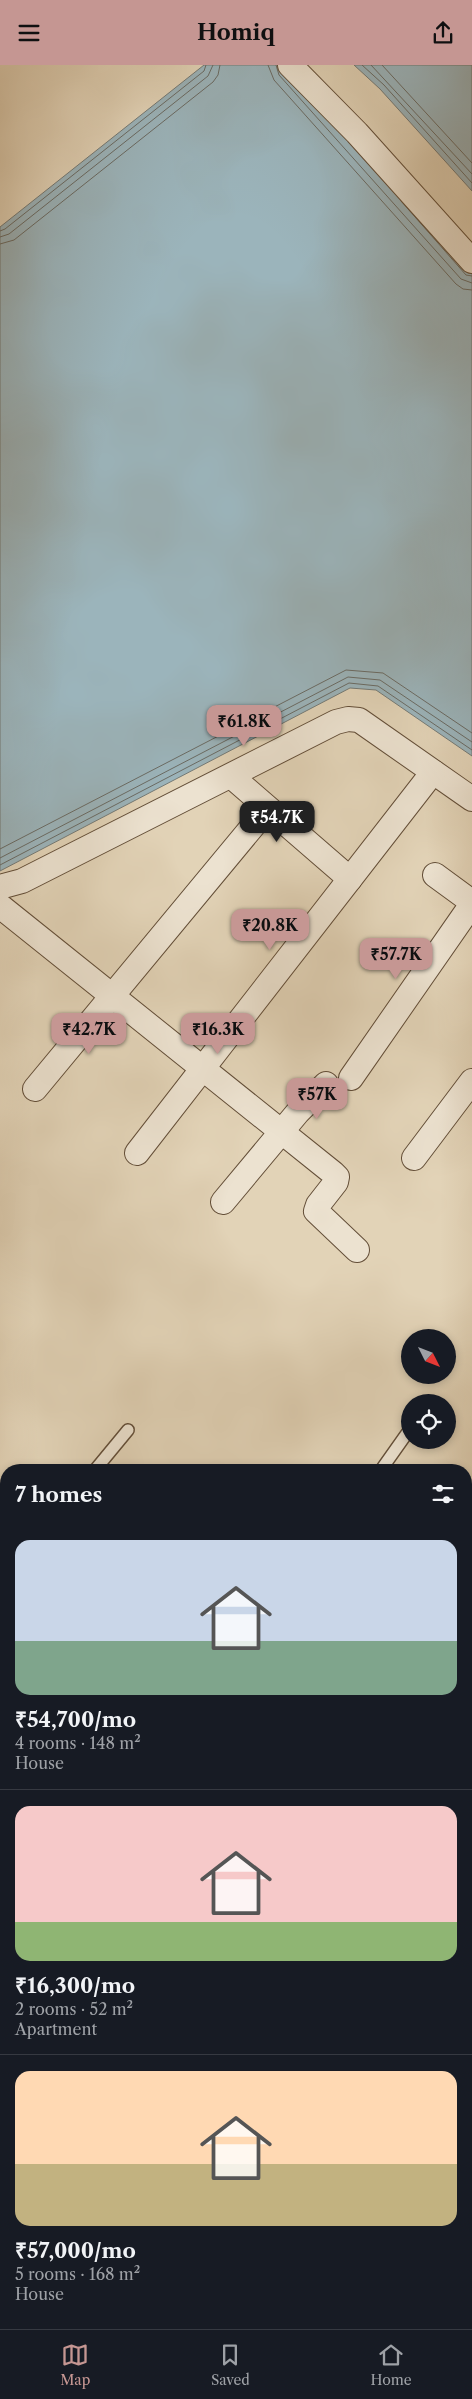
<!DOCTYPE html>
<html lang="en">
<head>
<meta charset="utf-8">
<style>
  :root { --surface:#171b24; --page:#242831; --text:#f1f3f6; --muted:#9ea1a6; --line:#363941; --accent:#c59692 }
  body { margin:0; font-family:"Libre Caslon Text",serif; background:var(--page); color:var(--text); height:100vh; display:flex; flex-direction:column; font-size:19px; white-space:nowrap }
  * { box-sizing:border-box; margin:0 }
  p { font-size:16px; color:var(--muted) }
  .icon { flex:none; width:28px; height:28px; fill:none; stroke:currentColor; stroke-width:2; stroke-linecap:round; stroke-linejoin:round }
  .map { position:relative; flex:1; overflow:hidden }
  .details { position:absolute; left:0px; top:1399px; width:472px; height:866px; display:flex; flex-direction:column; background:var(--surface); border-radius:20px 20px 0 0; box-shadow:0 2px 8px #0003 }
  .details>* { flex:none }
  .needle { width:32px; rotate:132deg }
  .tools { position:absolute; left:401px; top:1264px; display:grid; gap:10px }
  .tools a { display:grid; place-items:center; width:55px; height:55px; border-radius:50%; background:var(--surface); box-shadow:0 2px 8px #0003; font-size:25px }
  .price { position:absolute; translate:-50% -42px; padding:0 11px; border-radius:10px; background:var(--accent); color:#111; font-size:16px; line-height:32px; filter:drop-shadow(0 1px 2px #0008) }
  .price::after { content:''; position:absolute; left:50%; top:30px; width:15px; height:11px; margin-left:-8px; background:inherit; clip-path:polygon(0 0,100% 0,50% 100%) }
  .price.selected { background:#222; color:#fff }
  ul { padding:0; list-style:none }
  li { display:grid; align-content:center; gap:10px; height:265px; padding:0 15px }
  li+li { border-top:1px solid var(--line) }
  li span { display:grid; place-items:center; height:155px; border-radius:15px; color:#555 }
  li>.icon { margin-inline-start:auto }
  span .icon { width:90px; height:90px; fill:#fffc; stroke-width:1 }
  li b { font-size:21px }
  h2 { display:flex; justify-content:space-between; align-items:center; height:60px; padding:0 15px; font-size:21px }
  header { display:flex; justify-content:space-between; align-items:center; height:65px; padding:0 15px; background:var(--accent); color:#111; font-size:22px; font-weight:700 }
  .tabs { display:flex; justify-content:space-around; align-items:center; height:70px; border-top:1px solid var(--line); background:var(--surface); font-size:14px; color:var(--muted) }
  .tabs a { display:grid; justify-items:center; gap:2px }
  .tabs .selected { color:var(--accent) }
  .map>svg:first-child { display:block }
</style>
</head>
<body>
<header><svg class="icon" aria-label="menu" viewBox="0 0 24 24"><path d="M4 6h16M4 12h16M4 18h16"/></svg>Homiq<svg class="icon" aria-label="share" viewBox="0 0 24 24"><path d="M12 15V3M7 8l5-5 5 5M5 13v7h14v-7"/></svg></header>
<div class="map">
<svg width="472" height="2264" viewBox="0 0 472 2264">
  <rect width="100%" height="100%" fill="#e2d3b7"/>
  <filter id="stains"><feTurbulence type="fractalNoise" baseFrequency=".004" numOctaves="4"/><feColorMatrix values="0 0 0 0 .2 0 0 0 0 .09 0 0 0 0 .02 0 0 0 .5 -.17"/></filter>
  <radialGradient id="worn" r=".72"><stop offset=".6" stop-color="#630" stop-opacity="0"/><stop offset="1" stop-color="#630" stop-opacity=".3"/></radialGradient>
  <!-- water -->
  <g fill="#9bb4bb" stroke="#747a76">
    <polygon points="204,0 286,0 472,209 472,691 376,625 350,623 0,806 0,162"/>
    <polygon points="354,0 472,0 472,126 380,24"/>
  </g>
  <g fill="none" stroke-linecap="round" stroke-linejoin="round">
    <!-- shore -->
    <g stroke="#6a6b64" stroke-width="1">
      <polyline points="268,0 274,15 456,219 463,224 472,225"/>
      <polyline points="276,0 279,10 461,214 472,218"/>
      <polyline points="362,0 384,20 472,118"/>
      <polyline points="371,0 472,109"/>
      <polyline points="382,0 472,98"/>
      <polyline points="401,136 466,210 472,211"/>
      <polyline points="0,166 5,164 204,6 206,0"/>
      <polyline points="0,172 9,169 208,11 213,0"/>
      <polyline points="0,179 14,175 213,17 218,10 220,0"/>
      <polyline points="0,784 346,605 383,608 472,668"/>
      <polyline points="0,793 348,612 380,615 472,677"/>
      <polyline points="0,800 349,618 378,621 472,685"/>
    </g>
    <!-- service casing -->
    <g stroke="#634e38" stroke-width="14">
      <g id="service">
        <polyline points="95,1405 128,1365"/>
        <polyline points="381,1405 410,1364"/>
        <polyline points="0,1520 6,1513"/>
        <polyline points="466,1592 472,1597"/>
        <polyline points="0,1727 6,1720"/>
        <polyline points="0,1913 6,1906"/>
        <polyline points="0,2176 6,2181"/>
        <polyline points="89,2259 95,2264"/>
      </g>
    </g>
    <!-- minor casing -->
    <g stroke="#634e38" stroke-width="26">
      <g id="minor">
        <polyline points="290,0 357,68 472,196"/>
        <polyline points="231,711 350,814"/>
        <polyline points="435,810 472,837"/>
        <polyline points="0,822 22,816 336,657 348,654 359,655 472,734"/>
        <polyline points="0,841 333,1108 337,1112 336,1117 318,1140 316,1146 357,1185"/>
        <polyline points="351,1013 472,839"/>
        <polyline points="35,1024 267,744"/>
        <polyline points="137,1088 433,707"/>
        <polyline points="414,1093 472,1016"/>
        <polyline points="223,1137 298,1047 326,1019"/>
      </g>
    </g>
    <!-- service -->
    <use href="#service" stroke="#ece2d0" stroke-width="11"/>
    <!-- minor -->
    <use href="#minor" stroke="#ece2d0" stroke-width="24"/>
  </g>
  <rect width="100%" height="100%" filter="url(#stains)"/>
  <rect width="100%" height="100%" fill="url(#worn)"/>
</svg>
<div class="tools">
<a><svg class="needle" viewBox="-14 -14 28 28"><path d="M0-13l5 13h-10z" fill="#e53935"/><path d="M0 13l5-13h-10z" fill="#9ea1a6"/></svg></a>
<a><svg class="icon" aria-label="locate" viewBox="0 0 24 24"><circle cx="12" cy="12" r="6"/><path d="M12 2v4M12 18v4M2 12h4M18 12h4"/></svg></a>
</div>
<b class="price" style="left:244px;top:682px">₹61.8K</b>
<b class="price selected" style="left:277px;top:778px">₹54.7K</b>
<b class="price" style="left:270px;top:886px">₹20.8K</b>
<b class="price" style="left:396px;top:915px">₹57.7K</b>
<b class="price" style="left:89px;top:990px">₹42.7K</b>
<b class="price" style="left:218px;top:990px">₹16.3K</b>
<b class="price" style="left:317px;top:1055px">₹57K</b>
<section class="details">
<h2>7 homes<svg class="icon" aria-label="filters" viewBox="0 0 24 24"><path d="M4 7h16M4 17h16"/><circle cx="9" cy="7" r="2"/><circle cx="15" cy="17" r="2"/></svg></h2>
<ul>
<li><span style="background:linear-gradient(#c9d6e8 65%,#7fa58c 0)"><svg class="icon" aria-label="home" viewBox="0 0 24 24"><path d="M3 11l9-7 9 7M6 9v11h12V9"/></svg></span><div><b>₹54,700/mo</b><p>4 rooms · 148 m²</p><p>House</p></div></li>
<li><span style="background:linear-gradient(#f6c9c9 75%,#8fb573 0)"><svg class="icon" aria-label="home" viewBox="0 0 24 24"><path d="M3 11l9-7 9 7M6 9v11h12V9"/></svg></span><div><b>₹16,300/mo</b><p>2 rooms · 52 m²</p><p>Apartment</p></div></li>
<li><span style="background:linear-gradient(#ffd9b3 60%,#c2b280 0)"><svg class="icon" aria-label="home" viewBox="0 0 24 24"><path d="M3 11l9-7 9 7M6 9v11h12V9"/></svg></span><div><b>₹57,000/mo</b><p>5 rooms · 168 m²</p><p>House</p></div></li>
</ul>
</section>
</div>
<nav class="tabs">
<a class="selected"><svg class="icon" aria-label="map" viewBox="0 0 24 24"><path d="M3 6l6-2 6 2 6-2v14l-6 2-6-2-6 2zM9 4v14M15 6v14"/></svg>Map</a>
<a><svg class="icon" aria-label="saved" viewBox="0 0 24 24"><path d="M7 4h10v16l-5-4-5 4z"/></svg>Saved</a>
<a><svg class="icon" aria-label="home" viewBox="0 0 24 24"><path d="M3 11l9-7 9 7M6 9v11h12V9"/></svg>Home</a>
</nav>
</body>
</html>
